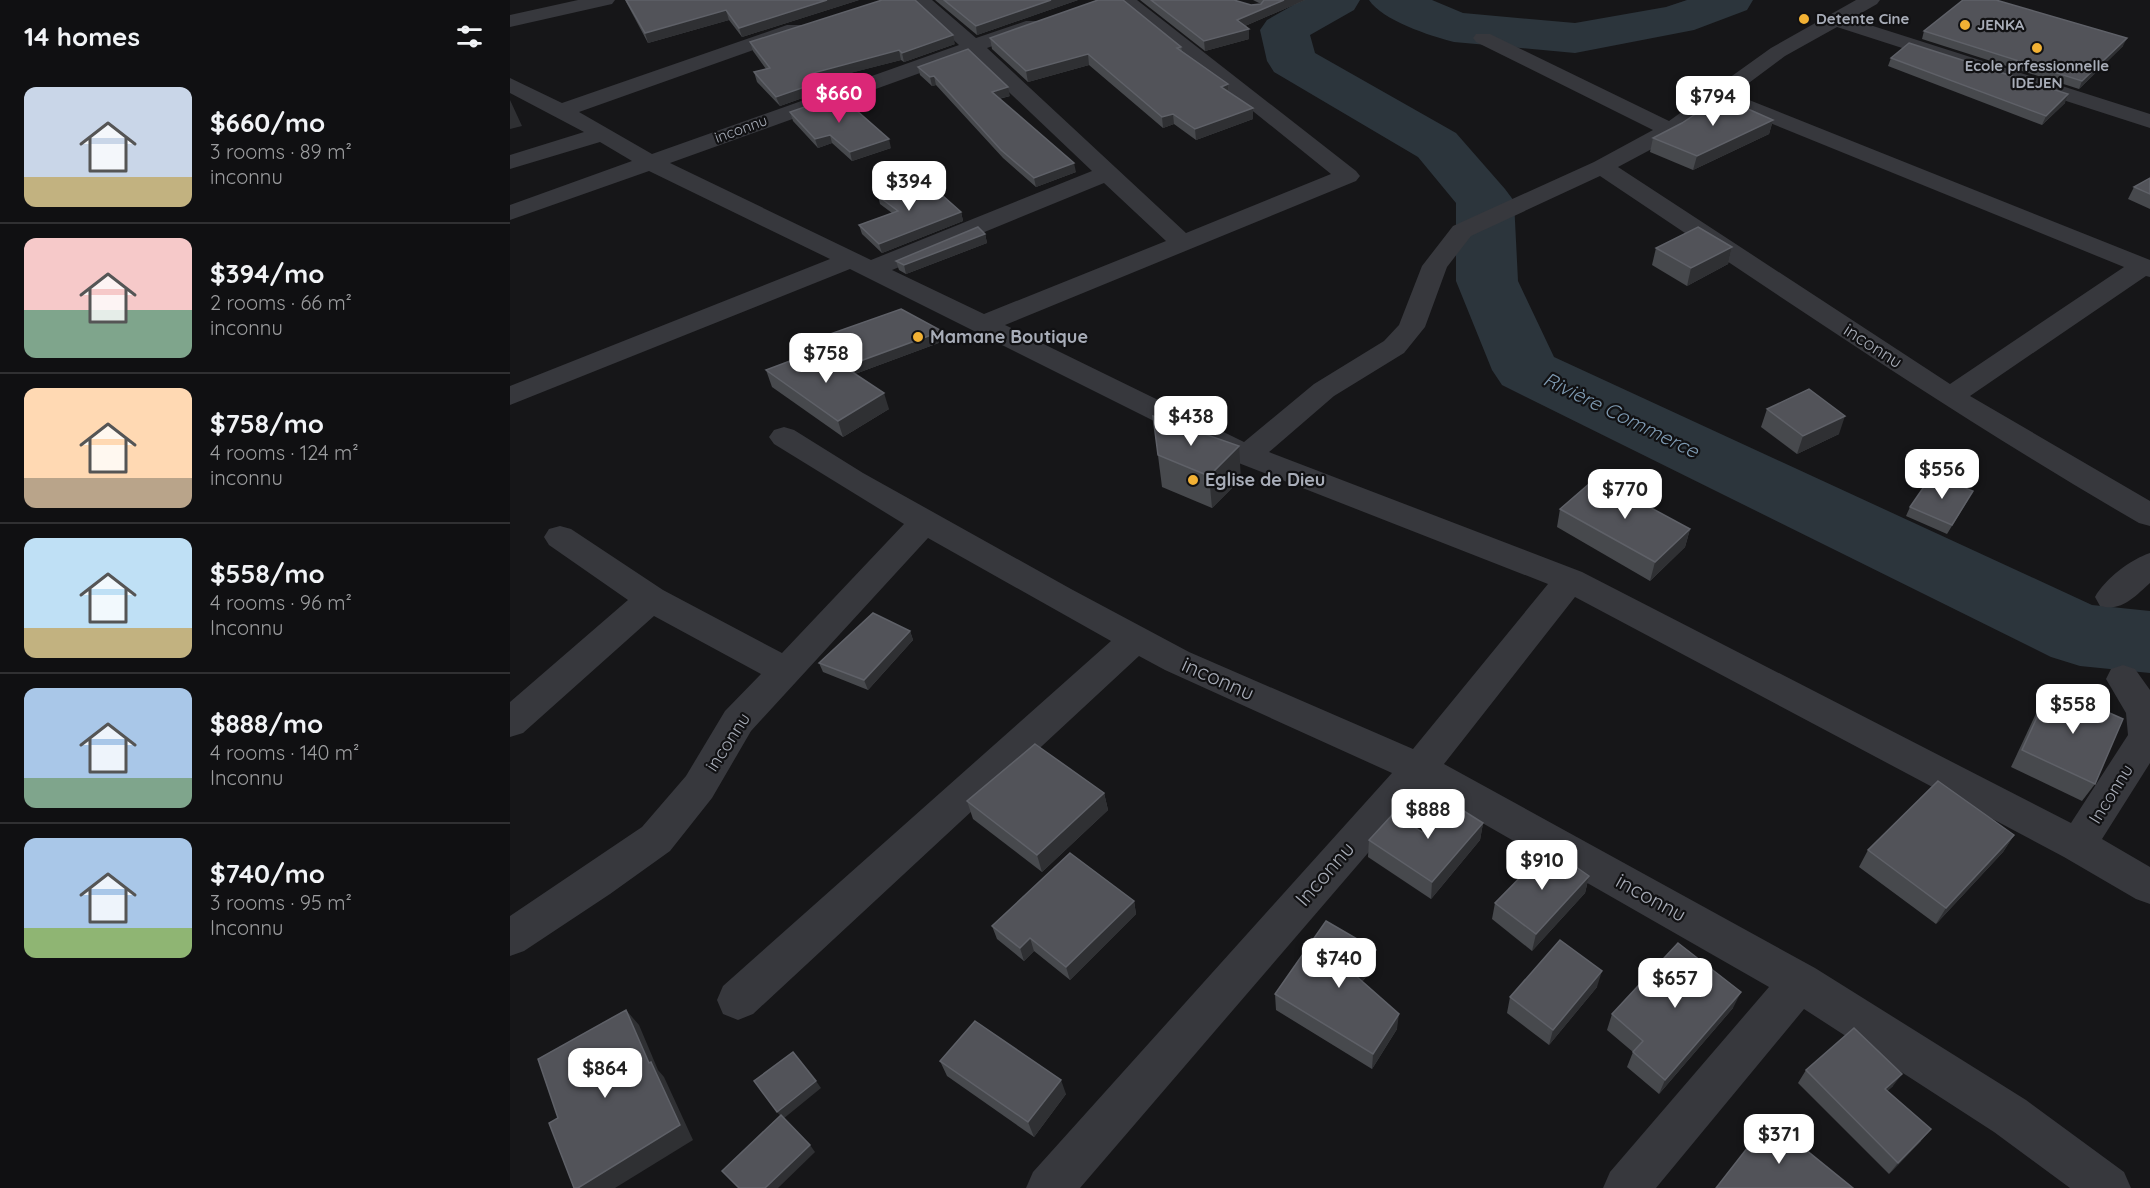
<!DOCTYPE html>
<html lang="en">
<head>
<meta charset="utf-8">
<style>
  :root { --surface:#101012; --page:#19191b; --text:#f1f3f6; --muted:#9c9d9f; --line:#303032; --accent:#db2777 }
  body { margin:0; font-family:Quicksand,sans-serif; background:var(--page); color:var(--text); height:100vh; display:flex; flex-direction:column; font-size:22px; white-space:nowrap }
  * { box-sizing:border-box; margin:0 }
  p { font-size:20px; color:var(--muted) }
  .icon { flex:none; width:33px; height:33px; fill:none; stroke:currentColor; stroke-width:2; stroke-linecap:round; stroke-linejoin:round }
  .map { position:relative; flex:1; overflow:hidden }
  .panel { display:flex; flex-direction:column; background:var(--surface); width:510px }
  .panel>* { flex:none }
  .price { position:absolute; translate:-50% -51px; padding:0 14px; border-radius:12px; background:#fff; color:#222; font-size:20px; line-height:39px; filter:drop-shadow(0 2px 3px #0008) }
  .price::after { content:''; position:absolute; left:50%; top:36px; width:18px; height:14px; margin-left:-9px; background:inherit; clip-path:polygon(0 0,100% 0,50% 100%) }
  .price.on { background:var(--accent); color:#fff }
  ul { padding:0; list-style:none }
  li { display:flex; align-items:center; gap:18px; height:150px; padding:0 24px }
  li+li { border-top:2px solid var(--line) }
  li span { display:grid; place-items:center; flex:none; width:168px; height:120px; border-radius:12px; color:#555 }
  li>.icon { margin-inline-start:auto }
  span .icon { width:72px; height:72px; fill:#fffc; stroke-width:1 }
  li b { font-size:26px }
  h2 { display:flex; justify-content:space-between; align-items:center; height:72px; padding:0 24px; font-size:26px }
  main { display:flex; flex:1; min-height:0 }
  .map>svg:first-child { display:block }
</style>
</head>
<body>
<main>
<section class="panel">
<h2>14 homes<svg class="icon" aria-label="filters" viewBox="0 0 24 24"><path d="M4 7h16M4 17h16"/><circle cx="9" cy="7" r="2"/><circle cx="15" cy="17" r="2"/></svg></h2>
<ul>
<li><span style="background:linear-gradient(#c9d6e8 75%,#c2b280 0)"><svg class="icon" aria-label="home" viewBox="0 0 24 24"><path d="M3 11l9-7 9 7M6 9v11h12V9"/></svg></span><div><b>$660/mo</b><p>3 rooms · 89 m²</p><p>inconnu</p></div></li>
<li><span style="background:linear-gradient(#f6c9c9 60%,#7fa58c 0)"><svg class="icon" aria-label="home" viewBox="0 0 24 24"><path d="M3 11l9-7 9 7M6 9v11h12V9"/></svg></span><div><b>$394/mo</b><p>2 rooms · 66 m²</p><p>inconnu</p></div></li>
<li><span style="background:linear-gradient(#ffd9b3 75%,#b9a48a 0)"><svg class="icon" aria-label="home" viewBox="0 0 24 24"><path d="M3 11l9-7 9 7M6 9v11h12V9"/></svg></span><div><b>$758/mo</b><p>4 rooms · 124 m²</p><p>inconnu</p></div></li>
<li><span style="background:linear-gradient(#bfe0f5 75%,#c2b280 0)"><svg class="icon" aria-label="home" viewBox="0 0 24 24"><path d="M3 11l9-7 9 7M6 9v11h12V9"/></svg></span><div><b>$558/mo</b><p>4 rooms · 96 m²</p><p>Inconnu</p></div></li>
<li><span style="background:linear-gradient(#a9c7e8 75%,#7fa58c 0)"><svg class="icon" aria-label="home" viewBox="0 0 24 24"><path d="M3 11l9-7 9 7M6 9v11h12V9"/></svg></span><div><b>$888/mo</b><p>4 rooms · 140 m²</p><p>Inconnu</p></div></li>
<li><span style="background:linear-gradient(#a9c7e8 75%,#8fb573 0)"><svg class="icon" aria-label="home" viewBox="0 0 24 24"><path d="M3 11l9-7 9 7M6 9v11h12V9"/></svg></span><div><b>$740/mo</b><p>3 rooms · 95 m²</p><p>Inconnu</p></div></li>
</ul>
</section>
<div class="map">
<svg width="1640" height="1188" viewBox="0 0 1640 1188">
  <rect width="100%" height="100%" fill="#161618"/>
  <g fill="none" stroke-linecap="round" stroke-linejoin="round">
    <!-- river -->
    <g fill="#2c353c" fill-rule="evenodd">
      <polygon points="792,0 850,0 844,10 800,35 805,53 946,133 995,189 1004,201 1008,281 1044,357 1582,605 1640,611 1640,673 1570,666 1541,657 992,385 982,370 946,281 946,203 908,157 764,72 757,61 750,30 757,20"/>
      <path d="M859,0H922L953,13L1065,23L1156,7L1177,0H1243L1237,10L1184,30L1065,53L944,42C920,36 872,20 859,0Z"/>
    </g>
    <!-- minor -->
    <g fill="#37383d" fill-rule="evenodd">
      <polygon points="68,0 105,0 102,4 0,27 0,15"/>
      <path d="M400,0H422L466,38L516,21H530L533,25L530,29L477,48L676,233L821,174L605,0H627L846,171L850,176L846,181L495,325L734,442L804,384L874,341L889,325L912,266L943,226L1084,162L1143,130L966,42L963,38L966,34H980L1159,121L1261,48L1346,0H1370L1367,4L1341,19L1640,114V128L1327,27L1275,56L1224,94L1640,260V277L1636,276L1460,396L1640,501V526L1629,523C1444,416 1268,295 1090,176L961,236L937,267L915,327L894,353L824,396L759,452L1072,572L1561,823L1618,735L1616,713L1596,679L1601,669L1613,665L1625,669L1640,690V763L1592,839L1640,867V904L1626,899L1554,857L1065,597L934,764L1305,968L1516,1100L1614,1172L1621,1188H1560L1484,1132L1294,1009L1146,1188H1093L1100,1172L1259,987L913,789L570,1188H516L523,1172L882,773L655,670L629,656L243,1014L228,1020L213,1014L207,1000L213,986L601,641L418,538L241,731L202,798L160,851L100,894L14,951L0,956V916L132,827L176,776L215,711L251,674L144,616L13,733L0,737V702L118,600L39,545L34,537L39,529L50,526L61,529L153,590L272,653L394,524L264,444L259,437L264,430L274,427L284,430L353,473L561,589L679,652L903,749L1038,584L726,462L340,269L0,405V386L320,259L139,171L0,220V205L122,161L90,142L0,169V155L74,132L0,93V78L52,103L277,25H291L294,29L291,33L69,112L142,154L449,45ZM460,55L582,171L361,260L160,163ZM1211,103L1614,267L1440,384L1108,167L1168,135ZM594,183L656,241L474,314L382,270Z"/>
      <path d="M1640,553V583C1624,597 1612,612 1590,606L1585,597C1595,579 1621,559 1640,553Z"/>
    </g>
  </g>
  <!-- wall -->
  <g fill="#47494d">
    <polygon points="115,0 349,0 232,37 219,20 138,43"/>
    <polygon points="425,0 568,0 467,35"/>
    <polygon points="630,0 724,0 741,5 751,4 743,0 795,0 735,26 739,39 695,51"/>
    <polygon points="1414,31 1613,46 1569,89 1412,39"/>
    <polygon points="480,38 671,47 672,51 718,84 719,92 743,108 743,119 686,140 664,124 653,128 579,65 518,82 482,49"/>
    <polygon points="240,42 445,44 394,62 391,60 312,80 315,90 270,106 247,82 244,72 256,69 243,51"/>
    <polygon points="1381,58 1555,103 1532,125 1378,66"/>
    <polygon points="408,67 500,96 489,99 566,172 526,187 493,158 426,85 422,86 410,75"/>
    <polygon points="280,112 381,148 342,161 322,143 308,148 283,121"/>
    <polygon points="1263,120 1259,134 1183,170 1140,152 1143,138"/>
    <polygon points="1640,178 1640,209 1618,199 1624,187"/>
    <polygon points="368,196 427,197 451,212 453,221 372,253 352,234 349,225 382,213 370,204"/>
    <polygon points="475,234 477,243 396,274 389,270 386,261"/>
    <polygon points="1222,247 1218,264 1177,286 1142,265 1146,248"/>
    <polygon points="432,331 434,341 345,374 323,344 320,334"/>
    <polygon points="256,370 379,409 333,437 262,387"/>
    <polygon points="1257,409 1329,434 1287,454 1251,427"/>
    <polygon points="643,416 731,479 702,508 652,487"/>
    <polygon points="1458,500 1437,534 1396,516 1400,507"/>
    <polygon points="1050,509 1180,529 1175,547 1140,581 1047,527"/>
    <polygon points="400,631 403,640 358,690 313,672 309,663"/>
    <polygon points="1541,687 1585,784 1572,801 1501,767 1530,705"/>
    <polygon points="594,793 598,810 532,872 463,819 457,801"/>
    <polygon points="973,823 970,840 921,899 858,857 859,840"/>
    <polygon points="1504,835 1493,852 1426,924 1349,867 1358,850"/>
    <polygon points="1079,876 1075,893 1022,951 982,919 985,903"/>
    <polygon points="624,901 626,914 560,980 524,951 514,961 487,939 482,926"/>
    <polygon points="866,950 865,966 852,982 887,1029 862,1069 766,1010 765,994"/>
    <polygon points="1087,987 1039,1045 997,1013 1000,997"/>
    <polygon points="1223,1008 1149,1094 1117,1067 1123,1052 1097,1030 1102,1014"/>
    <polygon points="430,1061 556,1094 524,1137 437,1076"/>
    <polygon points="1296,1070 1383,1086 1377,1091 1411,1141 1379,1174 1288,1083"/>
  </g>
  <!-- shaded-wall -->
  <g fill="#2f3033">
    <polygon points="317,0 349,0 232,37 229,28"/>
    <polygon points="541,0 568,0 467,35 466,26"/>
    <polygon points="774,0 795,0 728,29 727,20"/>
    <polygon points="216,10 219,20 138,43 135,33"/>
    <polygon points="739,29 739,39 695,51 694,41"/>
    <polygon points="443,35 445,44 394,62 392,53"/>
    <polygon points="1617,38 1613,46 1569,89 1572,81"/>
    <polygon points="389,50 391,60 306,82 303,73"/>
    <polygon points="578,54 579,65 518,82 516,71"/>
    <polygon points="424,76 426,85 422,86 420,77"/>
    <polygon points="312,81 315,90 270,106 266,97"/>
    <polygon points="718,84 719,95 711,87"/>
    <polygon points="498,87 500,96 483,100 482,92"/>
    <polygon points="1558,94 1555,103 1532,125 1536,116"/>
    <polygon points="0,100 12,126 0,129"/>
    <polygon points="743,108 743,119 686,140 685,129"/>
    <polygon points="663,114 664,124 653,128 652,117"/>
    <polygon points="1263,120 1259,134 1183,170 1187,156"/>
    <polygon points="320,135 322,143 308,148 305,139"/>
    <polygon points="379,139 381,148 342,161 340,152"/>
    <polygon points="564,163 566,172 526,187 524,178"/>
    <polygon points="451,212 453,221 372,253 369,244"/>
    <polygon points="475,234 477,243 396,274 394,265"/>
    <polygon points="1222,247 1218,264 1177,286 1181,268"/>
    <polygon points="432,331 434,341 345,374 342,364"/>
    <polygon points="374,393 379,409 333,437 328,421"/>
    <polygon points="1335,416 1329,434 1287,454 1293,436"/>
    <polygon points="729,446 731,479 702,508 699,476"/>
    <polygon points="1180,529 1175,547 1140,581 1145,562"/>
    <polygon points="400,631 403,640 358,690 354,680"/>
    <polygon points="594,793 598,810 532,872 527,855"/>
    <polygon points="973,823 970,840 921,899 922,882"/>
    <polygon points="1504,835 1493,852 1426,924 1436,908"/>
    <polygon points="1079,876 1075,893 1022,951 1026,934"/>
    <polygon points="624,901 626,914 560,980 556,967"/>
    <polygon points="520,938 524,951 514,961 510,948"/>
    <polygon points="866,950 865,966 844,991 845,975"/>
    <polygon points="1092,971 1087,987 1039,1045 1043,1030"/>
    <polygon points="1231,992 1223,1008 1149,1094 1155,1080"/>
    <polygon points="116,1010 129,1025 148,1070 154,1077 183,1140 105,1188 68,1188 139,1063"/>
    <polygon points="889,1014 887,1029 862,1069 863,1054"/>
    <polygon points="1392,1074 1383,1086 1367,1101 1375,1089"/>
    <polygon points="551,1080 556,1094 524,1137 518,1122"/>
    <polygon points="306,1081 311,1088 273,1119 267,1112"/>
    <polygon points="1421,1129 1411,1141 1379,1174 1388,1163"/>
    <polygon points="300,1145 305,1152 268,1188 255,1188"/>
  </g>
  <!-- building -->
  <g fill="#525359" stroke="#5f6168" stroke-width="1.5">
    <polygon points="116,0 317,0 229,28 216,10 135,33"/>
    <polygon points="372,0 405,0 443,35 392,53 389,50 303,73 312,81 266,97 244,72 260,68 240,42"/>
    <polygon points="434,0 541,0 466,26"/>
    <polygon points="588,0 613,0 671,47 667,48 718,84 711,87 743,108 685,129 663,114 652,117 578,54 516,71 480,38"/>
    <polygon points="641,0 724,0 741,5 751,4 754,0 774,0 727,20 739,29 694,41"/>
    <polygon points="1453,0 1486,0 1617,38 1572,81 1414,31"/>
    <polygon points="1399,43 1558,94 1536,116 1381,58"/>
    <polygon points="458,49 498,87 482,92 564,163 524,178 491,150 424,76 420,77 408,67"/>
    <polygon points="329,95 379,139 340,152 320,135 305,139 280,112"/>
    <polygon points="1211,97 1263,120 1187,156 1143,138 1172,123"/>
    <polygon points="1640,178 1640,194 1624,187"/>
    <polygon points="406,180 427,197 432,195 451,212 369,244 349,225 388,211 368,196"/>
    <polygon points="468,227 475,234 394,265 386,261"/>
    <polygon points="1188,227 1222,247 1181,268 1146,248"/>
    <polygon points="391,309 432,331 342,364 320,334"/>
    <polygon points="309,350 374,393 328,421 256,370"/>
    <polygon points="1299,389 1335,416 1293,436 1257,409"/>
    <polygon points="643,416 729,446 699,476 648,455"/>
    <polygon points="1422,475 1463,491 1442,525 1400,507"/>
    <polygon points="1086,478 1180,529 1145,562 1050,509"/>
    <polygon points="363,613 400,631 354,680 309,663"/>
    <polygon points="1541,687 1613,719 1585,784 1512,750"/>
    <polygon points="525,744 594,793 527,855 457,801"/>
    <polygon points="1428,781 1504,835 1436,908 1358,850"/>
    <polygon points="938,801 973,823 922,882 859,840 883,814 912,832"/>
    <polygon points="1039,848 1079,876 1026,934 985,903"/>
    <polygon points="560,853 624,901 556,967 520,938 510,948 482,926"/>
    <polygon points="816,921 866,950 845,975 889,1014 863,1054 765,994"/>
    <polygon points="1050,940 1092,971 1043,1030 1000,997"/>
    <polygon points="1168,943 1231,992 1155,1080 1123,1052 1133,1041 1102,1014"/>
    <polygon points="116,1010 139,1063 141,1062 170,1125 68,1188 64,1188 39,1123 48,1118 28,1059"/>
    <polygon points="465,1021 551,1080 518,1122 430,1061"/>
    <polygon points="1344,1028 1392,1074 1375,1089 1421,1129 1388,1163 1296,1070"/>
    <polygon points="283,1052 306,1081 267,1112 244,1081"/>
    <polygon points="271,1115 300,1145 255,1188 229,1188 212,1171"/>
    <polygon points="1259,1120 1343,1188 1206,1188"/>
  </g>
  <!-- markers -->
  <g fill="#f2b134" stroke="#111113" stroke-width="2">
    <circle cx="1294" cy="19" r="6"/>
    <circle cx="1455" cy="25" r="6"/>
    <circle cx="1527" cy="48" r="6"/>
    <circle cx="408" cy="337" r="6"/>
    <circle cx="683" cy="480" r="6"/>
  </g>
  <g text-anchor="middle" stroke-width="4.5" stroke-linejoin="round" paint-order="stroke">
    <!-- far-poi labels -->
    <g font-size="15" font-weight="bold" fill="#a8adb8" stroke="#111113" text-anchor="start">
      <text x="1306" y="24">Detente Cine</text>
      <text x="1467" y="30">JENKA</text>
      <text x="1527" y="71" text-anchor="middle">Ecole prfessionnelle<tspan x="1527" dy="17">IDEJEN</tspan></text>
    </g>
    <!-- far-street labels -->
    <g font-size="15" fill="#a8adb8" stroke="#111113">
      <text transform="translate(231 129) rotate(-20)" y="5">inconnu</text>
    </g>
    <!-- poi labels -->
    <g font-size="18" font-weight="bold" fill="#a8adb8" stroke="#111113" text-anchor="start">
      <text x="420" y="343">Mamane Boutique</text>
      <text x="695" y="486">Eglise de Dieu</text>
    </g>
    <!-- street labels -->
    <g font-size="18" fill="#a8adb8" stroke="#111113">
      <text transform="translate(1363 346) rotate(33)" y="6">inconnu</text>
      <text transform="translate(218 742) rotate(-57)" y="6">inconnu</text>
      <text transform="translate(1601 794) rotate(-58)" y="6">Inconnu</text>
    </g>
    <!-- water labels -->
    <g font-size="20" font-style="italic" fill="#7f9bb3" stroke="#111113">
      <text transform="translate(1111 415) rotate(26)" y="7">Rivière Commerce</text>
    </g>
    <!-- near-street labels -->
    <g font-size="21" fill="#a8adb8" stroke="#111113">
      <text transform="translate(708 679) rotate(24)" y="7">inconnu</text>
      <text transform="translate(815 874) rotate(-49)" y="7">Inconnu</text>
      <text transform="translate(1141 898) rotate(29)" y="7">inconnu</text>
    </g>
  </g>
</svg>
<b class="price on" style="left:329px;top:124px">$660</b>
<b class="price" style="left:1203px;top:127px">$794</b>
<b class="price" style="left:399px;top:212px">$394</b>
<b class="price" style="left:316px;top:384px">$758</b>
<b class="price" style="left:681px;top:447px">$438</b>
<b class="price" style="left:1432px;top:500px">$556</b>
<b class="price" style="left:1115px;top:520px">$770</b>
<b class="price" style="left:1563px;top:735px">$558</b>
<b class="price" style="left:918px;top:840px">$888</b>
<b class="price" style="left:1032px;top:891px">$910</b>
<b class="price" style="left:829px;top:989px">$740</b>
<b class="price" style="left:1165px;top:1009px">$657</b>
<b class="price" style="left:95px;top:1099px">$864</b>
<b class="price" style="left:1269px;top:1165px">$371</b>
</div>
</main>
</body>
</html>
